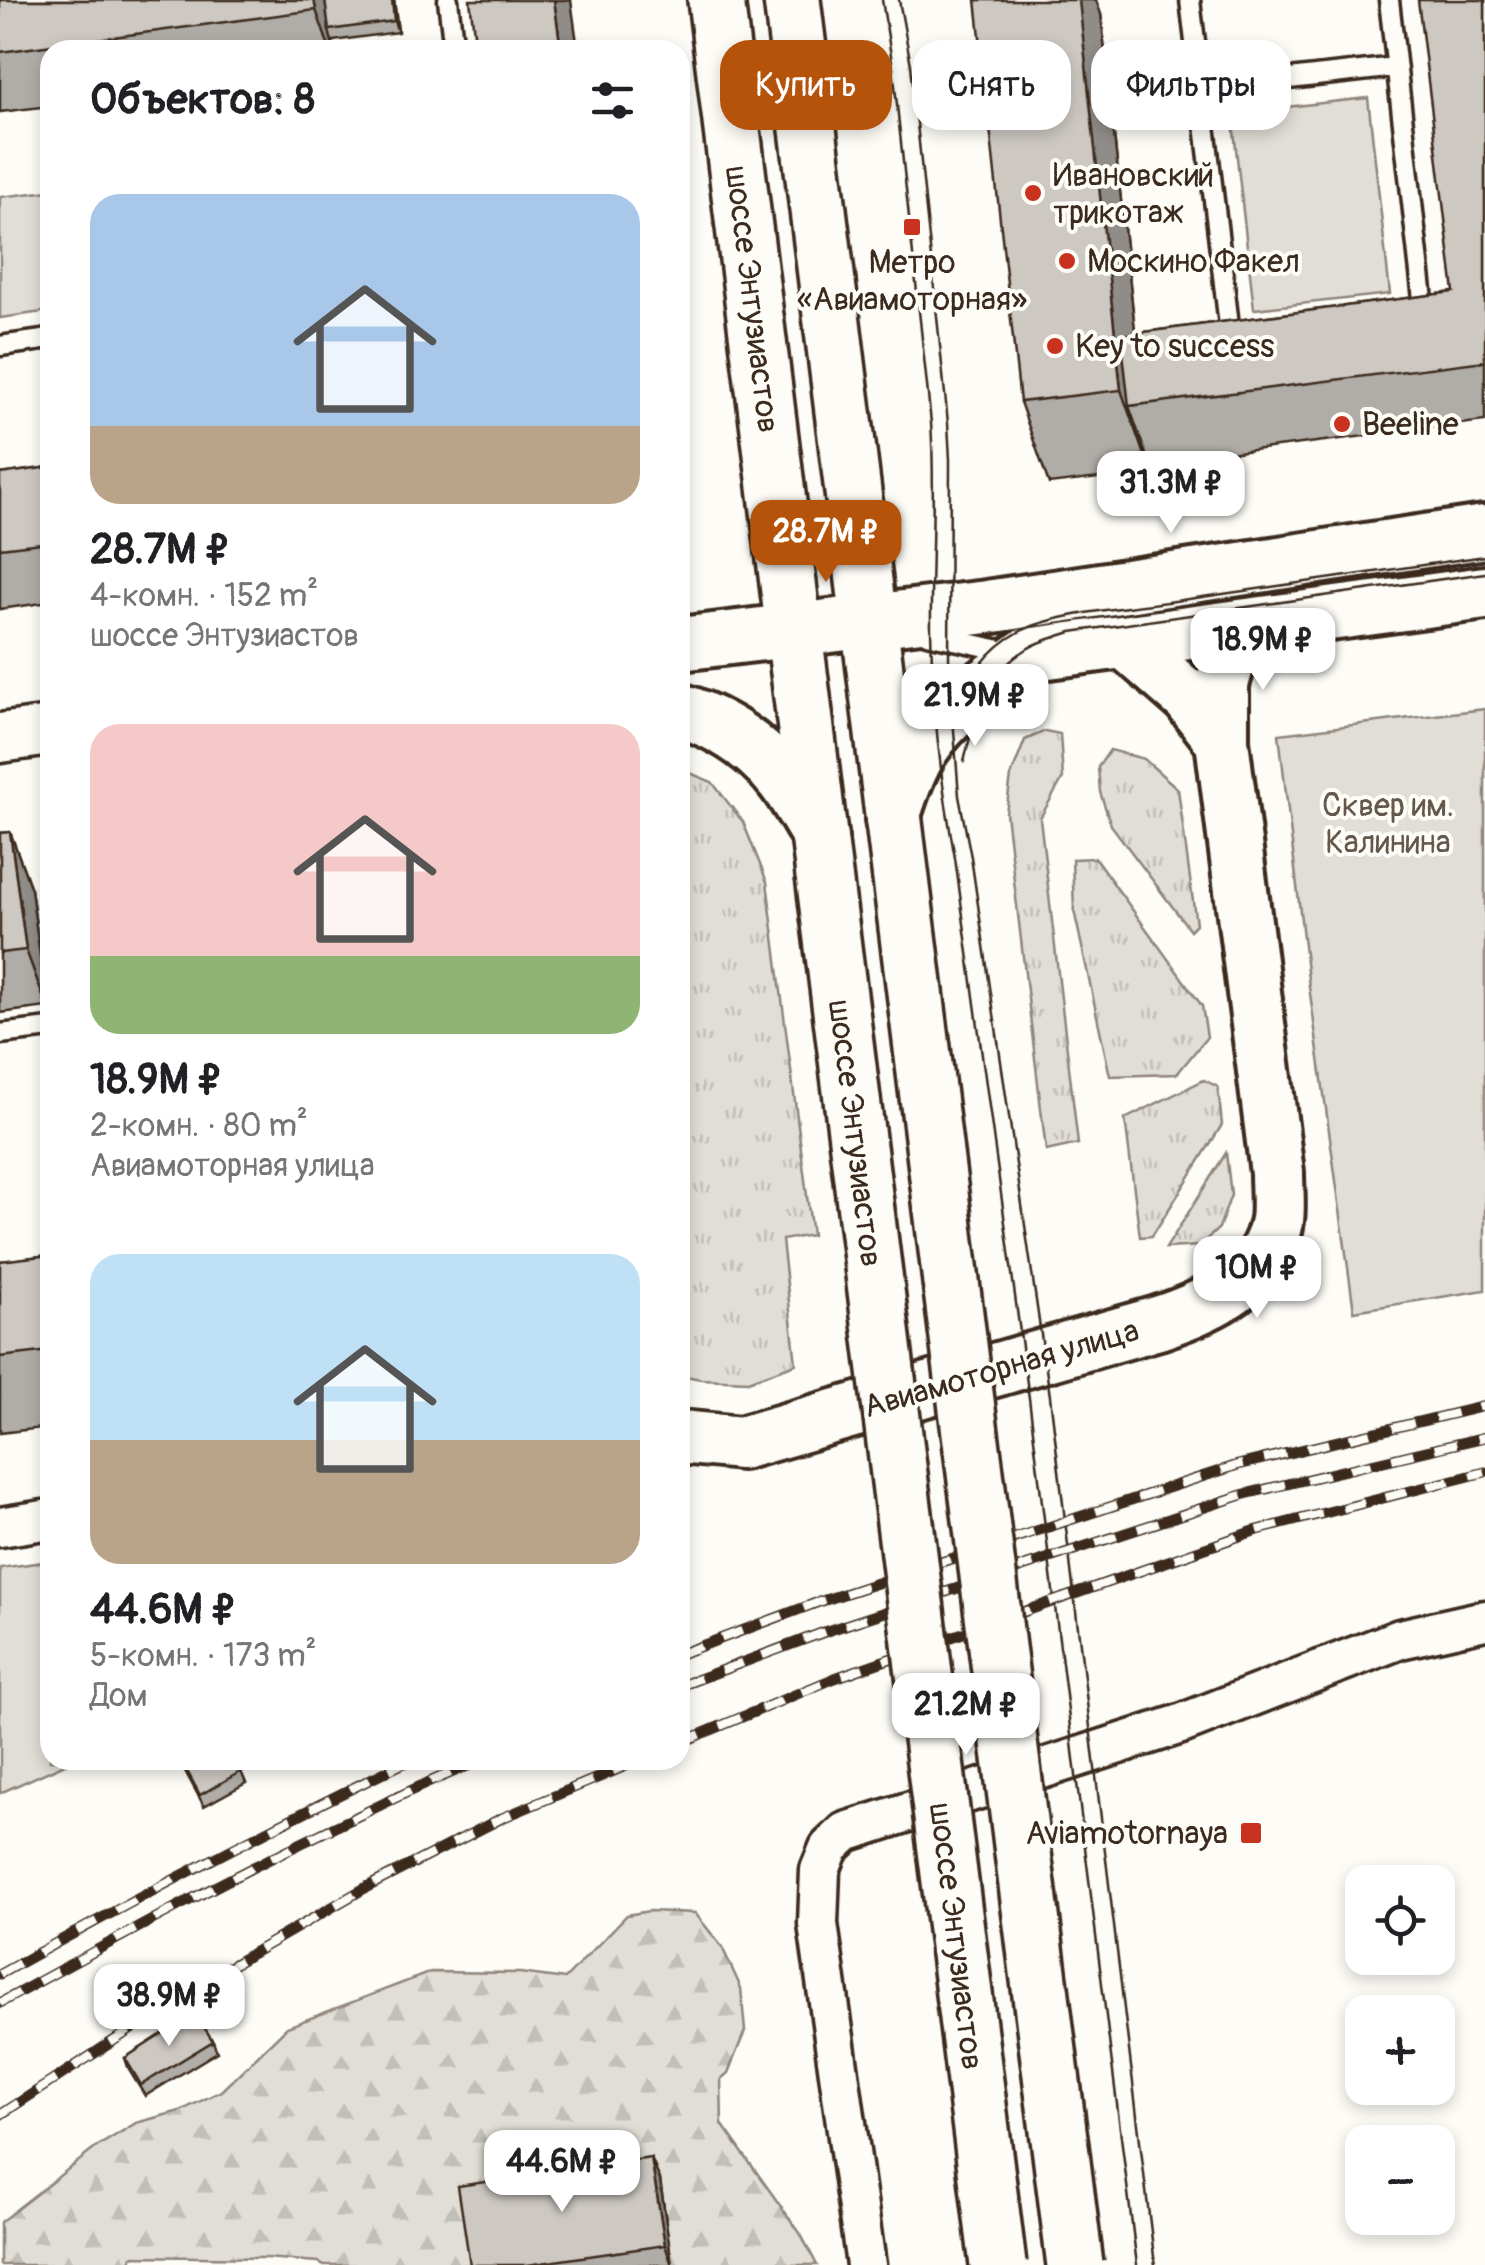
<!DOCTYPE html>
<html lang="ru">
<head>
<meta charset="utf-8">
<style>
  :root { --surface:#fff; --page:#f2f2f2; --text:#202124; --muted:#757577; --accent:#b45309 }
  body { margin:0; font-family:Pangolin,sans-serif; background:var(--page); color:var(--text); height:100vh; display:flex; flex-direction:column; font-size:38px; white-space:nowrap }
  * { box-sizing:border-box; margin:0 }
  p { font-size:32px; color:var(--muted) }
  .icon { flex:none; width:55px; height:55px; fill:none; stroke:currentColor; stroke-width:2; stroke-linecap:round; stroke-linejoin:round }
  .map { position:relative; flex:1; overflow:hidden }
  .details { position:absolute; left:40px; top:40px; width:650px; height:1730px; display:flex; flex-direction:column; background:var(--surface); border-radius:30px; box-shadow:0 5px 15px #0003 }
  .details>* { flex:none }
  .guide { position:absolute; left:720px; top:40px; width:615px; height:90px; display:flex; gap:20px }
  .controls { position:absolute; left:1345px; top:1865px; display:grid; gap:20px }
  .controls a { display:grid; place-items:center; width:110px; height:110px; border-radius:20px; background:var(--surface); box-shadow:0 5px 15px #0003; font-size:50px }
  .price { position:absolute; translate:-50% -85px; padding:0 22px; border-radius:20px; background:#fff; color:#222; font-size:32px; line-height:65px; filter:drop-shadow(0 2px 5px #0008) }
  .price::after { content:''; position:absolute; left:50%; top:60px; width:30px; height:22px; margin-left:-15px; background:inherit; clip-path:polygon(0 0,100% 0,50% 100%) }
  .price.active { background:var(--accent); color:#fff }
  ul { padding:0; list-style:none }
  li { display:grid; align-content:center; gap:20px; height:530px; padding:0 50px }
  li span { display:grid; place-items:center; height:310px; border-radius:30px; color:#555 }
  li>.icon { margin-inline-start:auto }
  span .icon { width:180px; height:180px; fill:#fffc; stroke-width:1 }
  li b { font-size:42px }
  h2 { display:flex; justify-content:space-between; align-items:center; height:120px; padding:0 50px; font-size:42px }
  .tag { padding:0 35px; border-radius:30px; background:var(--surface); box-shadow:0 5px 15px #0003; font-size:35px; line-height:90px }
  .tag.active { background:var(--accent); color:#fff }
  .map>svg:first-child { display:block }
</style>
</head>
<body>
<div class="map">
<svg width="1485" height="2265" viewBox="0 0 1485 2265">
  <defs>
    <pattern id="grass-tufts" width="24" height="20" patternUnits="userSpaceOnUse" patternTransform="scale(2.5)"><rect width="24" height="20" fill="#e1ded7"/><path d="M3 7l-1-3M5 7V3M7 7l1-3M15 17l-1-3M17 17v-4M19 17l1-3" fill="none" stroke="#c2bfb8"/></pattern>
    <pattern id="forest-firs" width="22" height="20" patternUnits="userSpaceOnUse" patternTransform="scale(2.5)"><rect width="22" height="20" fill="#e1ded7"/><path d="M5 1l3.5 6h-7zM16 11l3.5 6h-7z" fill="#c2bfb8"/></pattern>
  </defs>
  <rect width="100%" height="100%" fill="#fdfcf7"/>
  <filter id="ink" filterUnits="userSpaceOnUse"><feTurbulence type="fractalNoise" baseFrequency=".01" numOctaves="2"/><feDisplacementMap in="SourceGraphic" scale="20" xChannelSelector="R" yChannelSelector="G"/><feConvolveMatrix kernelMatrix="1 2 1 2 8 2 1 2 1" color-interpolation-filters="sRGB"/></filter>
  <g filter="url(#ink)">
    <!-- grass -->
    <g fill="url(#grass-tufts)" stroke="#8e847a" stroke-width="2.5">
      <polygon points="1045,731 1060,734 1063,778 1040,818 1078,1144 1046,1151 1006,813 1011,776 1025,740"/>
      <polygon points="1110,750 1144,759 1178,789 1196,924 1190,930 1111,825 1100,792 1098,767"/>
      <polygon points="680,769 712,782 743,822 767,882 812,1235 782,1240 796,1364 748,1381 701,1379 680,1375"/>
      <polygon points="1095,858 1202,1006 1207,1037 1177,1074 1110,1076 1074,910 1072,859"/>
      <polygon points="1204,1080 1218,1087 1222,1125 1152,1236 1140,1237 1125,1119"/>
      <polygon points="1226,1153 1231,1195 1219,1228 1200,1246 1166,1248"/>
    </g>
    <!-- forest -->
    <polygon fill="url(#forest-firs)" stroke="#8e847a" stroke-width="2.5" points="649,1911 695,1913 722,1947 741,1988 745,2031 728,2073 721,2079 722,2124 800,2233 817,2265 322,2265 318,2262 265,2258 132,2256 129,2265 0,2265 0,2222 98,2146 136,2123 180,2111 221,2091 287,2027 431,1972 520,1973 565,1979 627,1915"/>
    <!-- park -->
    <g fill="#e1ded7" stroke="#8e847a" stroke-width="2.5">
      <polygon points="1368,98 1390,294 1254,309 1232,113"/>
      <polygon points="50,191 50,311 0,318 0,197"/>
      <polygon points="1485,709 1485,1290 1354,1311 1308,979 1279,734"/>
      <polygon points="50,1561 50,1760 74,1760 0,1793 0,1568"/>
    </g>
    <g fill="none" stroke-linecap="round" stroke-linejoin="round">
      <!-- service casing -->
      <g stroke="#3b2a1e" stroke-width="25">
        <g id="service">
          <polyline points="448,0 454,50"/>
          <polyline points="1190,0 1231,342"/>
          <polyline points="1389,0 1425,317"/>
          <polyline points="1200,89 1396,67"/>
          <polyline points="0,346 50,339"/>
          <polyline points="927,634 1014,653"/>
          <polyline points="0,1034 50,1028"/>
        </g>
      </g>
      <!-- minor casing -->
      <g stroke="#3b2a1e" stroke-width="45">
        <g id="minor">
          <polyline points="0,1527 50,1519"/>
          <polyline points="866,2265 818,1924 820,1870 829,1848 846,1832 1181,1724 1400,1639 1485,1620"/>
        </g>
      </g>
      <!-- tertiary casing -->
      <g stroke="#3b2a1e" stroke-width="55">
        <polyline id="tertiary" points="0,738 50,731"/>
      </g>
      <!-- secondary casing -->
      <g stroke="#3b2a1e" stroke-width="60">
        <g id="secondary">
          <polyline points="1125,642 1189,698 1222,741"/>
          <polyline points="680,644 987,607 1485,532"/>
          <path d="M680,710C720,723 757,746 783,780C797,798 808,820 821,840"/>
          <path d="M892,820C898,803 903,785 911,769C932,720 985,686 1026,655L1485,593"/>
          <path d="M680,1437L741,1443L1158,1323C1210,1306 1267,1280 1277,1220C1279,1205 1277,1188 1277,1173L1222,741V684L1232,650L1263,624"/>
        </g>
      </g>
      <!-- primary casing -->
      <g stroke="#3b2a1e" stroke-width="62">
        <g id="primary">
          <polyline points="716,0 824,875"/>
          <polyline points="792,0 951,1282"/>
        </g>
      </g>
      <!-- service -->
      <use href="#service" stroke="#fdfcf7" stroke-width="18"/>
      <!-- minor -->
      <use href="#minor" stroke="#fdfcf7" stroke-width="38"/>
      <!-- tertiary -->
      <use href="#tertiary" stroke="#fdfcf7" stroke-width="48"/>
      <!-- secondary -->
      <use href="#secondary" stroke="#fdfcf7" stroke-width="52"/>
      <!-- primary -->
      <use href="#primary" stroke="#fdfcf7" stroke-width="55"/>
      <!-- tram -->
      <g stroke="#3b2a1e" stroke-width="2.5">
        <path d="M882,0L893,68L931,423C936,492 930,561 931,630C932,706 941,783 955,858L1029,1398L1137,2265"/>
        <polyline points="899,0 911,65 948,423 950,460 949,664 959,796 971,857 1050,1396 1155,2265"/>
        <path d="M955,715C966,681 986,650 1019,632C1052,614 1128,607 1168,602C1273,587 1379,572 1485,556"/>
        <path d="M964,762C975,716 983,676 1027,649C1039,641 1057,637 1071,632L1485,573"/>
      </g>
      <!-- rail casing -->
      <g stroke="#3b2a1e" stroke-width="11">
        <g id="rail">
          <polyline points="680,1654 816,1603 1238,1465 1485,1406"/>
          <polyline points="680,1686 827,1631 1245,1494 1485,1437"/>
          <polyline points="680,1743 835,1678 1254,1531 1485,1472"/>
          <path d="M0,1974C135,1899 271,1827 410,1760"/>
          <path d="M0,2003C118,1938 236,1873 358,1816C399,1796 440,1776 483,1760"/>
          <polyline points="0,2115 205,1981 365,1888 502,1818 640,1760"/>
        </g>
      </g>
      <!-- rail -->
      <use href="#rail" stroke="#fdfcf7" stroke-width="8" stroke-dasharray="22" stroke-linecap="butt"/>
      <!-- primary-bridge casing -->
      <g stroke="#3b2a1e" stroke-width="62" stroke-linecap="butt">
        <g id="primary-bridge">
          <polyline points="824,875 998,2265"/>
          <polyline points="951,1282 1075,2265"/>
        </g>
      </g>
      <!-- primary-bridge -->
      <use href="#primary-bridge" stroke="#fdfcf7" stroke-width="55"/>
    </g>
    <!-- wall -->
    <g fill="#b0aca7" stroke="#3b2a1e" stroke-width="2.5">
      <polygon points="0,0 394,0 398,32 333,41 334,50 50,50 50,106 0,112"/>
      <polygon points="1485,0 1485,421 1149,463 1150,472 1049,484 1020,402 1101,14 1135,333 1454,292"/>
      <polygon points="50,467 50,602 0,609 0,474"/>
      <polygon points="10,832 31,889 47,1007 0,1013 0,833"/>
      <polygon points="50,1255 50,1427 0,1433 0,1261"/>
      <polygon points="179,1760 236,1760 246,1783 204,1806"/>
      <polygon points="213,2041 217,2052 145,2096 129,2070 125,2058"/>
      <polygon points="660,2180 672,2265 470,2265"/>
    </g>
    <!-- shaded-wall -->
    <g fill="#908c88" stroke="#3b2a1e" stroke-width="2.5">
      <polygon points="314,0 327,0 329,30 334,50 330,50 316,10"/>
      <polygon points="392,0 394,0 398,32 394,21"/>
      <polygon points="554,0 571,0 578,50 561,50"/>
      <polygon points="1078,0 1096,0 1101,14 1143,404 1129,406 1149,463 1150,472 1121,390"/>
      <polygon points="10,832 31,889 47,1007 26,950"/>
      <polygon points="651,2158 660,2180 672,2265 665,2245"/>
    </g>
    <!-- building -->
    <g fill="#cdc8c2" stroke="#3b2a1e" stroke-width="2.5">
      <polygon points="0,0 314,0 316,10 0,52"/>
      <polygon points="325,0 392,0 394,21 329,30"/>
      <polygon points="470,0 554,0 561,50 476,50"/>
      <polygon points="976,0 1079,0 1121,390 1020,402"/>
      <polygon points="1418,0 1485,0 1485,361 1129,406 1121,335 1454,292"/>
      <polygon points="50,467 50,542 0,548 0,474"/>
      <polygon points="10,832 26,950 0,953 0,833"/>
      <polygon points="50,1255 50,1351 0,1357 0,1261"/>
      <polygon points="181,1760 236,1760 242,1771 200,1795"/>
      <polygon points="195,2013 213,2041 141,2085 125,2058"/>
      <polygon points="651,2158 665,2245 527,2265 470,2265 458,2186"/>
    </g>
  </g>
  <!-- markers -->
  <g fill="#c8321e" stroke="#fdfcf7" stroke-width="4">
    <circle cx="1033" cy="193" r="10"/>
    <rect x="902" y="217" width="20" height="20" rx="5"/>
    <circle cx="1067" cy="261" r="10"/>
    <circle cx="1055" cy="346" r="10"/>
    <circle cx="1342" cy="424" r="10"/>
    <rect x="1239" y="1821" width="24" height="24" rx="5"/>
  </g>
  <g text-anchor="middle" stroke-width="8" stroke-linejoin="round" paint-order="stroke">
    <!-- poi labels -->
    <g font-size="32" fill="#3b2a1e" stroke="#fdfcf7" text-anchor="start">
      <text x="1053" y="186">Ивановский<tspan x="1053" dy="37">трикотаж</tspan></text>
      <text x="1087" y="272">Москино Факел</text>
      <text x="912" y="273" text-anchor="middle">Метро<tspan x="912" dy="37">«Авиамоторная»</tspan></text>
      <text x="1075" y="357">Key to success</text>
      <text x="1362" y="435">Beeline</text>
      <text x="1228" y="1844" text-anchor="end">Aviamotornaya</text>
    </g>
    <!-- street labels -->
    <g font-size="32" fill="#3b2a1e" stroke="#fdfcf7">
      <text transform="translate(753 299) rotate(83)" y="11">шоссе Энтузиастов</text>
      <text transform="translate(856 1133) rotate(83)" y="11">шоссе Энтузиастов</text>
      <text transform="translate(1001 1368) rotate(-16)" y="11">Авиамоторная улица</text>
      <text transform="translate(957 1936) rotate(83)" y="11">шоссе Энтузиастов</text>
    </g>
    <!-- park labels -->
    <g font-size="32" fill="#64574c" stroke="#fdfcf7">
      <text x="1388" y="816">Сквер им.<tspan x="1388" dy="37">Калинина</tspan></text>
    </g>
  </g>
</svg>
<div class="controls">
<a><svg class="icon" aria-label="locate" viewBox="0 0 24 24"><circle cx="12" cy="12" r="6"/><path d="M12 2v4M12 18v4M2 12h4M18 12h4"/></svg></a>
<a>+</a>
<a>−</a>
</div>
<b class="price" style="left:1171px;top:536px">31.3M ₽</b>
<b class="price active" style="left:826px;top:585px">28.7M ₽</b>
<b class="price" style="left:1263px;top:693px">18.9M ₽</b>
<b class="price" style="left:975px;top:749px">21.9M ₽</b>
<b class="price" style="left:1257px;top:1321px">10M ₽</b>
<b class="price" style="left:966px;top:1758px">21.2M ₽</b>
<b class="price" style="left:169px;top:2049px">38.9M ₽</b>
<b class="price" style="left:562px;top:2215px">44.6M ₽</b>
<div class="guide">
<a class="tag active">Купить</a>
<a class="tag">Снять</a>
<a class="tag">Фильтры</a>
</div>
<section class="details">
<h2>Объектов: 8<svg class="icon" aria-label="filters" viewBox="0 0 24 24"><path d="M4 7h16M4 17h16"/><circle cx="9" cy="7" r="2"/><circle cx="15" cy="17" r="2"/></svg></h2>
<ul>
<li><span style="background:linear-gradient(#a9c7e8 75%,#b9a48a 0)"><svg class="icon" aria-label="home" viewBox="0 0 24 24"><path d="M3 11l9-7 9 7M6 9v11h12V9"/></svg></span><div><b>28.7M ₽</b><p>4-комн. · 152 m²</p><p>шоссе Энтузиастов</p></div></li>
<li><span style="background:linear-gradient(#f6c9c9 75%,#8fb573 0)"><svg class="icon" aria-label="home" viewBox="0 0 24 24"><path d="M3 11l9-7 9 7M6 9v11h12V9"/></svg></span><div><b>18.9M ₽</b><p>2-комн. · 80 m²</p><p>Авиамоторная улица</p></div></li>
<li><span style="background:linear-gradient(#bfe0f5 60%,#b9a48a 0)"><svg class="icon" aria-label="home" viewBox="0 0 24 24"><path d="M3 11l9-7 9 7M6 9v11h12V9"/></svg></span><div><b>44.6M ₽</b><p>5-комн. · 173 m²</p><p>Дом</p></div></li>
</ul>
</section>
</div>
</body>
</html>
